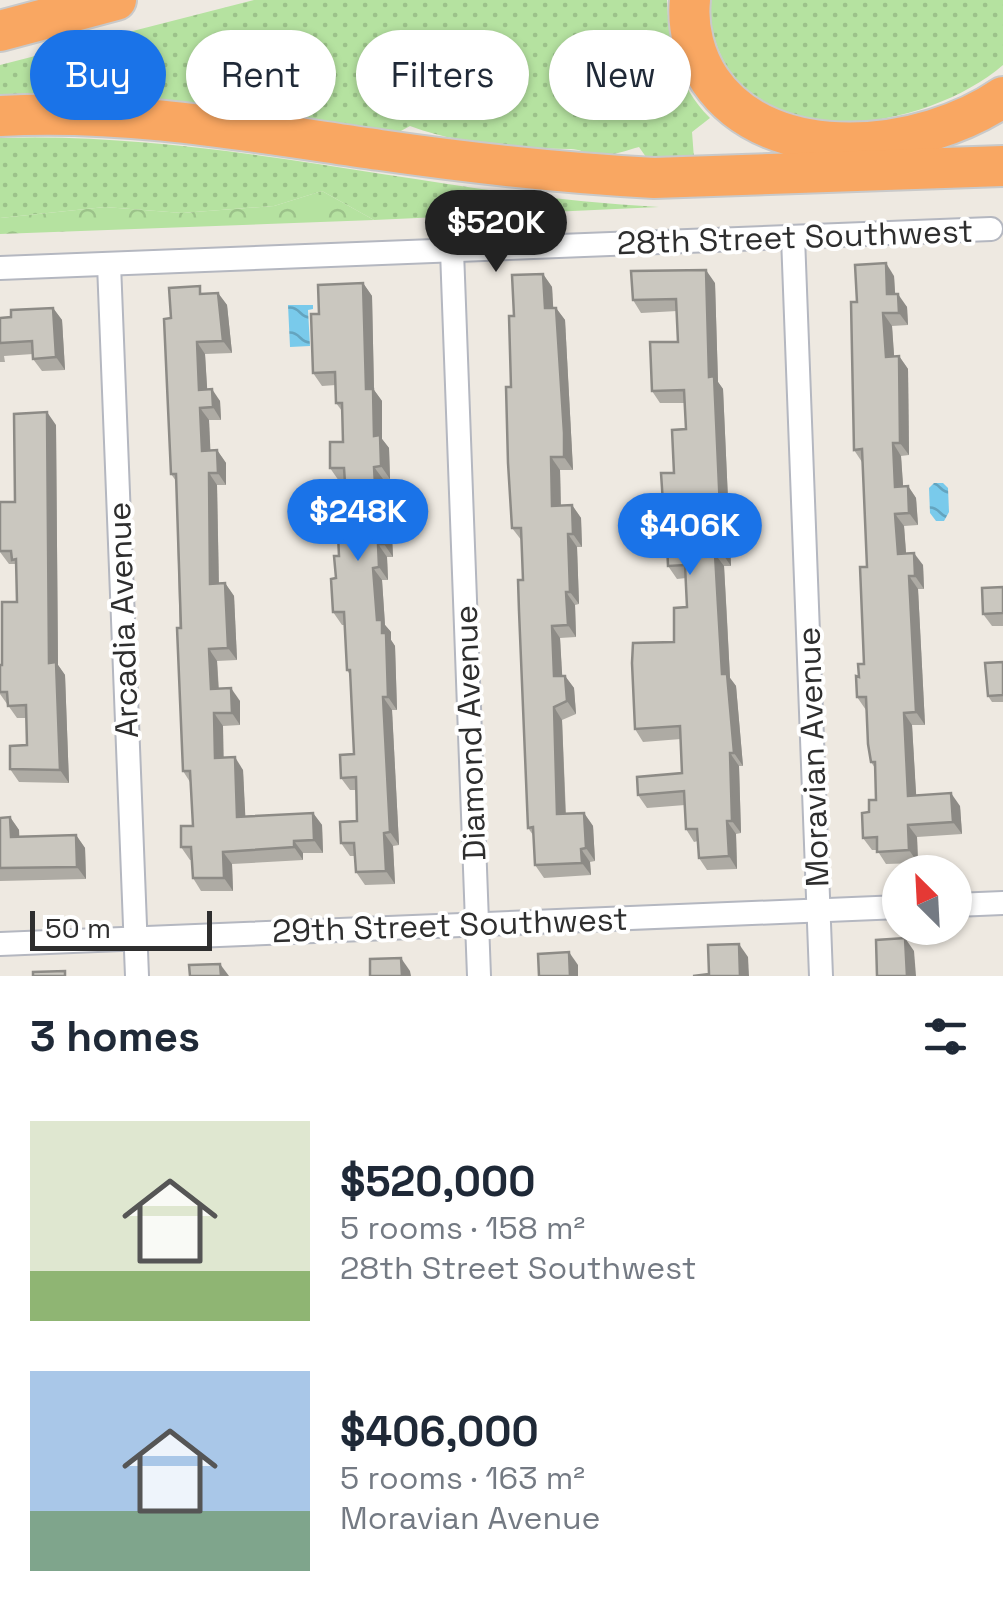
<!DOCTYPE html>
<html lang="en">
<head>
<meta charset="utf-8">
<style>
  :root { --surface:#fff; --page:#f6f6f7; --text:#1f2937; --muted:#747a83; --accent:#1a73e8 }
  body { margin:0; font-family:"Space Grotesk",sans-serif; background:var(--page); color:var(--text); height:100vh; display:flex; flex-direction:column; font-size:38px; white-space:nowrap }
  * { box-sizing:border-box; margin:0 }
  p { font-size:32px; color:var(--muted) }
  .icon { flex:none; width:55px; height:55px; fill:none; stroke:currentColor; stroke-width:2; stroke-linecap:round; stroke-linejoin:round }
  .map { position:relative; height:976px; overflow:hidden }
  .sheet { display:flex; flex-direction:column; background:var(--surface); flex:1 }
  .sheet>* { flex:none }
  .banner { position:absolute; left:30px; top:30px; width:945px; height:90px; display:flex; gap:20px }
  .needle { width:65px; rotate:336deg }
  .buttons { position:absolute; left:882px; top:855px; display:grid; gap:20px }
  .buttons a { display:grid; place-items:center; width:90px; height:90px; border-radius:50%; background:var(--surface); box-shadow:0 2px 8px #0004; font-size:50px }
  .scale { position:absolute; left:30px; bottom:25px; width:182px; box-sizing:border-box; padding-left:10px; border:5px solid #2e2e2e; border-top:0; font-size:28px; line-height:35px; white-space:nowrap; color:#2e2e2e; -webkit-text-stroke:8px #fff; paint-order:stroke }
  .price { position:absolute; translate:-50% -85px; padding:0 22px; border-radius:35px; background:var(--accent); color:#fff; font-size:32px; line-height:65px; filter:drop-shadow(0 2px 5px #0008) }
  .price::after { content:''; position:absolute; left:50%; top:60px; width:30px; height:22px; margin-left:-15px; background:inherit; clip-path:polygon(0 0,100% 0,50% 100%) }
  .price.selected { background:#222; color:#fff }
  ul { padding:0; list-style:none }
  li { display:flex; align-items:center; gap:30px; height:250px; padding:0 30px }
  li span { display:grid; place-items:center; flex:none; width:280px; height:200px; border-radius:0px; color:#555 }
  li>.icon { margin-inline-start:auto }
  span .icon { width:120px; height:120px; fill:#fffc; stroke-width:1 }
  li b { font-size:42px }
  h2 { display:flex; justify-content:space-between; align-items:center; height:120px; padding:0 30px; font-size:42px }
  .tag { padding:0 35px; border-radius:45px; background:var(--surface); box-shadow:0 2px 8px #0004; font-size:35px; line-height:90px }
  .tag.selected { background:var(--accent); color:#fff }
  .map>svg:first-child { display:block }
</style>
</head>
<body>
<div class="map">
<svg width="1003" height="976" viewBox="0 0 1003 976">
  <defs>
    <pattern id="grass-dots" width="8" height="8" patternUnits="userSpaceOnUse" patternTransform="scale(2.5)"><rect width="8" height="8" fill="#b5e2a0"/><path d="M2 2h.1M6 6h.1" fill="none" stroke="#9cc28a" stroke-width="1.8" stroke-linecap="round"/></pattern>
    <pattern id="forest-crowns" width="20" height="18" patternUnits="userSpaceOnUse" patternTransform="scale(2.5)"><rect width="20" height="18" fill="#b5e2a0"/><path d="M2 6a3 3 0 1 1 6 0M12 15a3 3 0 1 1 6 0" fill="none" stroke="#9cc28a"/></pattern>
    <pattern id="water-waves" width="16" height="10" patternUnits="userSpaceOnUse" patternTransform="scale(2.5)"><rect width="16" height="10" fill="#79caeb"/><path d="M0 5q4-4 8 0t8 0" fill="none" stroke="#64a4bf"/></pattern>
  </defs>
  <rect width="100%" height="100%" fill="#eee9e1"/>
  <!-- grass -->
  <g fill="url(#grass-dots)">
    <path d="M254,0H667C669,45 677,85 710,118L692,132L694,158L646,157L639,147C624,151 608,158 593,155C585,153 579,149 571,149C517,148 461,145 410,126L399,132L176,106L0,101V65Z"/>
    <path d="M710,0H1003V65C939,121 786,157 731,73C717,53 708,25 710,0Z"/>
    <path d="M0,138C222,131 438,196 659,207L374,220L322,191L274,206L182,213L105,207L0,218Z"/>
  </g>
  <!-- forest -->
  <polygon fill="url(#forest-crowns)" points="322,191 374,220 0,234 0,218 105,207 182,213 274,206"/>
  <!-- water -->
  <g fill="url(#water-waves)">
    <polygon points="288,305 313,305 313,309 308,310 310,346 290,347"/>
    <polygon points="934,483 943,483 948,488 949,512 944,521 936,521 930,513 929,488"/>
  </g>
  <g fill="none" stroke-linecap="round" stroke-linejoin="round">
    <!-- street casing -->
    <g stroke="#b4b7c0" stroke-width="26">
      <g id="street">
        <polyline points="793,237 821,976"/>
        <polyline points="452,251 479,976"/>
        <polyline points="109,264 137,976"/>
        <polyline points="0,268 991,229"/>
        <polyline points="955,905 1003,903"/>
        <polyline points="0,944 900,907"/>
      </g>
    </g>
    <!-- highway casing -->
    <g stroke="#c9c9c9" stroke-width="44">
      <g id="highway">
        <path d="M690,0C687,28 695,57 710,80C771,170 925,151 1003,97"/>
        <polyline points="0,31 116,0"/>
        <path d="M0,116C129,109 253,132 380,150C470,163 562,173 654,178L1003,166"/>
      </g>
    </g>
    <!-- street -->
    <use href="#street" stroke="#fff" stroke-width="22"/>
    <!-- highway -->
    <use href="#highway" stroke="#f9a762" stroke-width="40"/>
  </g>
  <!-- wall -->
  <g fill="#aeaba4">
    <polygon points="543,274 552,287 553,308 556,308 565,320 573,470 560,470 561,505 572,505 581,518 582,547 577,547 579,604 575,605 576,637 560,638 562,676 565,676 574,688 576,714 562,720 566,814 584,813 593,826 595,861 590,862 591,875 544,878 535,865 533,835 528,828 523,580 522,541 512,528 511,387"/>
    <polygon points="894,276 895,294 907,307 908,325 892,326 894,356 899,356 908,369 909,455 901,456 903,486 908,486 916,498 918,525 904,526 906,553 923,565 924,589 918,589 925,725 912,725 916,796 960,806 962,834 917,837 918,863 886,864 877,850 872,850 863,838 869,812 876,800 875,768 871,762 866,710 857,697 859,677 864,664 867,567 862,462 854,450 857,302"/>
    <polygon points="363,283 372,296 374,390 382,401 382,439 389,448 390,479 383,479 385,507 391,516 393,557 387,557 388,580 382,580 385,625 391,632 391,640 395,646 397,710 392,710 399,845 393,846 395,884 365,885 356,872 355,856 350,856 341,843 357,821 356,790 350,790 341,778 354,754 350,675 347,670 345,625 342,625 333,612 336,578 347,513 345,481 339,481 330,468 343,442 342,411 336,403 336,385 322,386 313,373 319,314"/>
    <polygon points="715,283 718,382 723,389 731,566 724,566 727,618 730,678 736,686 743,766 739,766 741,833 736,834 737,869 707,870 699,858 698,841 694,842 686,829 685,805 647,808 638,795 682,773 681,739 643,742 635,729 674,642 687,607 686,578 677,579 668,566 675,544 673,515 663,503 674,473 686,429 685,403 660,403 652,391 678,342 677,311 641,313 633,300"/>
    <polygon points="218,293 227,305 232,353 205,354 207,389 220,401 221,420 209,420 210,451 217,450 226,463 226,485 217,485 219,584 225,583 234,596 237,660 217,661 219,689 240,701 240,725 223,726 223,758 243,770 245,816 313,813 322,825 323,853 303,853 303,860 232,864 233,891 201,891 193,878 192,860 190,860 181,847 193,826 190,782 183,771 176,481 171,474 171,318 205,294"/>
    <polygon points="53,308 62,320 65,370 42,371 33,359 33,354 4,356 5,362 0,362 0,318 11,317"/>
    <polygon points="56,425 58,665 65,675 69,783 19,782 10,769 27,745 26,718 17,718 0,694 2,665 17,602 16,566 15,564 9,564 0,552 15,502"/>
    <polygon points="1003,587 1003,626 992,626 983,614"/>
    <polygon points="1003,662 1003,702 992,702 988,696"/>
    <polygon points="10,817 19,830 19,836 76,835 85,848 86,879 0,881 0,818"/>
  </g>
  <!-- shaded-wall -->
  <g fill="#8d8b86">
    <polygon points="886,263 894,276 896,307 887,294"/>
    <polygon points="706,270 715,283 718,382 723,389 731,566 722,553 709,377"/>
    <polygon points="543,274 552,287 554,321 545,308"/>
    <polygon points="363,283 372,296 374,390 382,401 382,439 389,448 390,479 381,466 374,436 366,389"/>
    <polygon points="218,293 227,305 232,353 223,341"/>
    <polygon points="898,294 907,307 908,325 899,313"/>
    <polygon points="53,308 62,320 65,370 56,357"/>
    <polygon points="556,308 565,320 573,470 564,457"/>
    <polygon points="883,313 892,326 895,369 886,357"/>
    <polygon points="197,342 205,354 208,402 199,390"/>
    <polygon points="899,356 908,369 909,455 900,443"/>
    <polygon points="212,389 220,401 221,420 213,407"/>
    <polygon points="200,408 209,420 211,463 202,451"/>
    <polygon points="47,412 56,425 58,665 65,675 69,783 60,770 49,663"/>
    <polygon points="893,443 901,456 904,499 895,487"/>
    <polygon points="217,450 226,463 226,485 218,473"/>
    <polygon points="551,457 560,470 561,519 552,506"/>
    <polygon points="374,467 383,479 385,507 391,516 393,557 384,544 376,503"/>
    <polygon points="209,473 217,485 219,596 210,584"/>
    <polygon points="908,486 916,498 918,525 909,513"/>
    <polygon points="572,505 581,518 582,547 573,534"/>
    <polygon points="895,514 904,526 907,566 898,554"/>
    <polygon points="568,534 577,547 579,604 570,592"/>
    <polygon points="378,544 387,557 388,580 379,567"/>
    <polygon points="914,553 923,565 924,589 915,576"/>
    <polygon points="715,554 724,566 730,678 736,686 743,766 734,753 722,674"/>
    <polygon points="373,568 382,580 385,625 391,632 391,640 395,646 397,710 388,697 382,633 377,620"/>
    <polygon points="909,576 918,589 925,725 916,712"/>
    <polygon points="225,583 234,596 237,660 228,648"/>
    <polygon points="566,592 575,605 576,637 568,625"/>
    <polygon points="552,626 560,638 563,689 554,676"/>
    <polygon points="209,649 217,661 219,701 211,689"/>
    <polygon points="565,676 574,688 576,714 567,701"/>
    <polygon points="231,688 240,701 240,725 232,713"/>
    <polygon points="383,697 392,710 399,845 390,832"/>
    <polygon points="554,707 562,720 566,827 557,814"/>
    <polygon points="214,713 223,726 224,771 215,758"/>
    <polygon points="904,713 912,725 917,809 908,796"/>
    <polygon points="730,753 739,766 741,833 732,821"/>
    <polygon points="235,757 243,770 246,829 237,817"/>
    <polygon points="951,793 960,806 962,834 953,822"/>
    <polygon points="313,813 322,825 323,853 314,840"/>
    <polygon points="584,813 593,826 595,861 586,848"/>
    <polygon points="10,817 19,830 20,849 11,837"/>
    <polygon points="727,821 736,834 737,869 729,856"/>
    <polygon points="908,825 917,837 918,863 909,850"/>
    <polygon points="384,833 393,846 395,884 386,871"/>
    <polygon points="76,835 85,848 86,879 77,867"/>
    <polygon points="294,841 303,853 303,860 294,847"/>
    <polygon points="581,849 590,862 591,875 582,863"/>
    <polygon points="223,852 232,864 233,891 224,878"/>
    <polygon points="905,938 914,951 916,976 907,976"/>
    <polygon points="739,944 748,957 749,976 740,976"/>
    <polygon points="569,952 578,965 578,976 570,976"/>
    <polygon points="401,958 410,971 411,976 402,976"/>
    <polygon points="220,964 229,976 221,976"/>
  </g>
  <!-- building -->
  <g fill="#cac7bf" stroke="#8d8b86" stroke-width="2.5">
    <polygon points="886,263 887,294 898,294 899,313 883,313 886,357 899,356 900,443 893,443 895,487 908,486 909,513 895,514 898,554 914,553 915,576 909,576 916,712 904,713 908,796 951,793 953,822 908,825 909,850 877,852 877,837 863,838 862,813 869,812 869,800 876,800 875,762 871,762 868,744 866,697 857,697 856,676 859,677 858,664 864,664 860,567 867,567 862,449 854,450 851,302 857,302 855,265"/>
    <polygon points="706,270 709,377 714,376 722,553 715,554 718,606 722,674 727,674 734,753 730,753 732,821 727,821 729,856 699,858 697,829 686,829 684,791 638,795 637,777 682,773 680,726 635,729 632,663 633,643 674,642 674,608 687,607 685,565 668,566 667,544 675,544 673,502 663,503 661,473 674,473 672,430 686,429 684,390 652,391 650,342 678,342 676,299 633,300 631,271"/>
    <polygon points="543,274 545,308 556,308 564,433 564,457 551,457 552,506 572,505 573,534 568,534 570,592 566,592 568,625 552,626 554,676 565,676 567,701 554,707 557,814 584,813 586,848 581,849 582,863 535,865 533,827 528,828 519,611 518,580 523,580 521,528 512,528 508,463 506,387 511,387 509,316 514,316 512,275"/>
    <polygon points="363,283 366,389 373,389 374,436 380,435 381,466 374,467 376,503 382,503 384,544 378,544 379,567 373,568 377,620 382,620 382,633 386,633 388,697 383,697 390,832 384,833 386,871 356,872 354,843 341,843 340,822 357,821 356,777 341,778 340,755 354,754 350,670 347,670 344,612 333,612 331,579 336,578 334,556 339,556 337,514 347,513 344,468 330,468 330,442 343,442 342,403 336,403 335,372 313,373 311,314 319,314 318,285"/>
    <polygon points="200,286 200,294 218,293 223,341 197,342 199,390 212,389 213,407 200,408 202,451 217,450 218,473 209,473 210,584 225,583 228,648 209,649 211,689 231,688 232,713 214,713 215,758 235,757 237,817 313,813 314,840 294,841 294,847 223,852 224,878 193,878 191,847 181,847 181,826 193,826 190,771 183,771 177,628 181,628 176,474 171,474 164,319 171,318 169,288"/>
    <polygon points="53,308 56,357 33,359 32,341 0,343 0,318 11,317 11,310"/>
    <polygon points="47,412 49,663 56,662 60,770 10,769 10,746 27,745 26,705 8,706 7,692 0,692 0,665 2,665 2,602 17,602 16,559 12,560 11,551 0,551 0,502 15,502 14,414"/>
    <polygon points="1003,587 1003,613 983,614 982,588"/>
    <polygon points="1003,662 1003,695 988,696 985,663"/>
    <polygon points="10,817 11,837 76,835 77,867 0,868 0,818"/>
    <polygon points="905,938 907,976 877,976 876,940"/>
    <polygon points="739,944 740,976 693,976 709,974 708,945"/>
    <polygon points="569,952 570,976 539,976 538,954"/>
    <polygon points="401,958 402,976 370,976 370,959"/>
    <polygon points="220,964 221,976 190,976 189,965"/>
    <polygon points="65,971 65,976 33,976 33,972"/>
  </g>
  <g text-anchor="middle" stroke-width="8" stroke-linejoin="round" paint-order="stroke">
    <!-- street labels -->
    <g font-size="32" fill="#2e2e2e" stroke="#fff">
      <text transform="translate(795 237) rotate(-2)" y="11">28th Street Southwest</text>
      <text transform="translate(123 620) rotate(-92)" y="11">Arcadia Avenue</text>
      <text transform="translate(470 733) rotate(-92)" y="11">Diamond Avenue</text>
      <text transform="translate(813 757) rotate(-92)" y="11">Moravian Avenue</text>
      <text transform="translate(450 925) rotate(-2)" y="11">29th Street Southwest</text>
    </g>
  </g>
</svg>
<div class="buttons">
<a><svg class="needle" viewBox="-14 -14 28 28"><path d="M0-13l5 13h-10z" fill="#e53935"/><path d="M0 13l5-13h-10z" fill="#747a83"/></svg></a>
</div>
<div class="scale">50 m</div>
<b class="price selected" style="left:496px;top:275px">$520K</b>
<b class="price" style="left:358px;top:564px">$248K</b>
<b class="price" style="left:690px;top:578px">$406K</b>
<div class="banner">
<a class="tag selected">Buy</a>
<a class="tag">Rent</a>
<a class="tag">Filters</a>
<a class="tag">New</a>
</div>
</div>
<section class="sheet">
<h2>3 homes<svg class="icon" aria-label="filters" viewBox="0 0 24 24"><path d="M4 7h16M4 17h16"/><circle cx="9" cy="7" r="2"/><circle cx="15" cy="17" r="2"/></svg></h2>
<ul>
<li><span style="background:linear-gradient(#dfe7d0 75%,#8fb573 0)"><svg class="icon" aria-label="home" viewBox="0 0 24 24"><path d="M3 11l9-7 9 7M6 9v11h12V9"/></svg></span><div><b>$520,000</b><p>5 rooms · 158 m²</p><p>28th Street Southwest</p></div></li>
<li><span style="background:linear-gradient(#a9c7e8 70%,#7fa58c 0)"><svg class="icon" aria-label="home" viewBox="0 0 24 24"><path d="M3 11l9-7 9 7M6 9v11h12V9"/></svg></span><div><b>$406,000</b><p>5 rooms · 163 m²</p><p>Moravian Avenue</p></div></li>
</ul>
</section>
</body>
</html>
